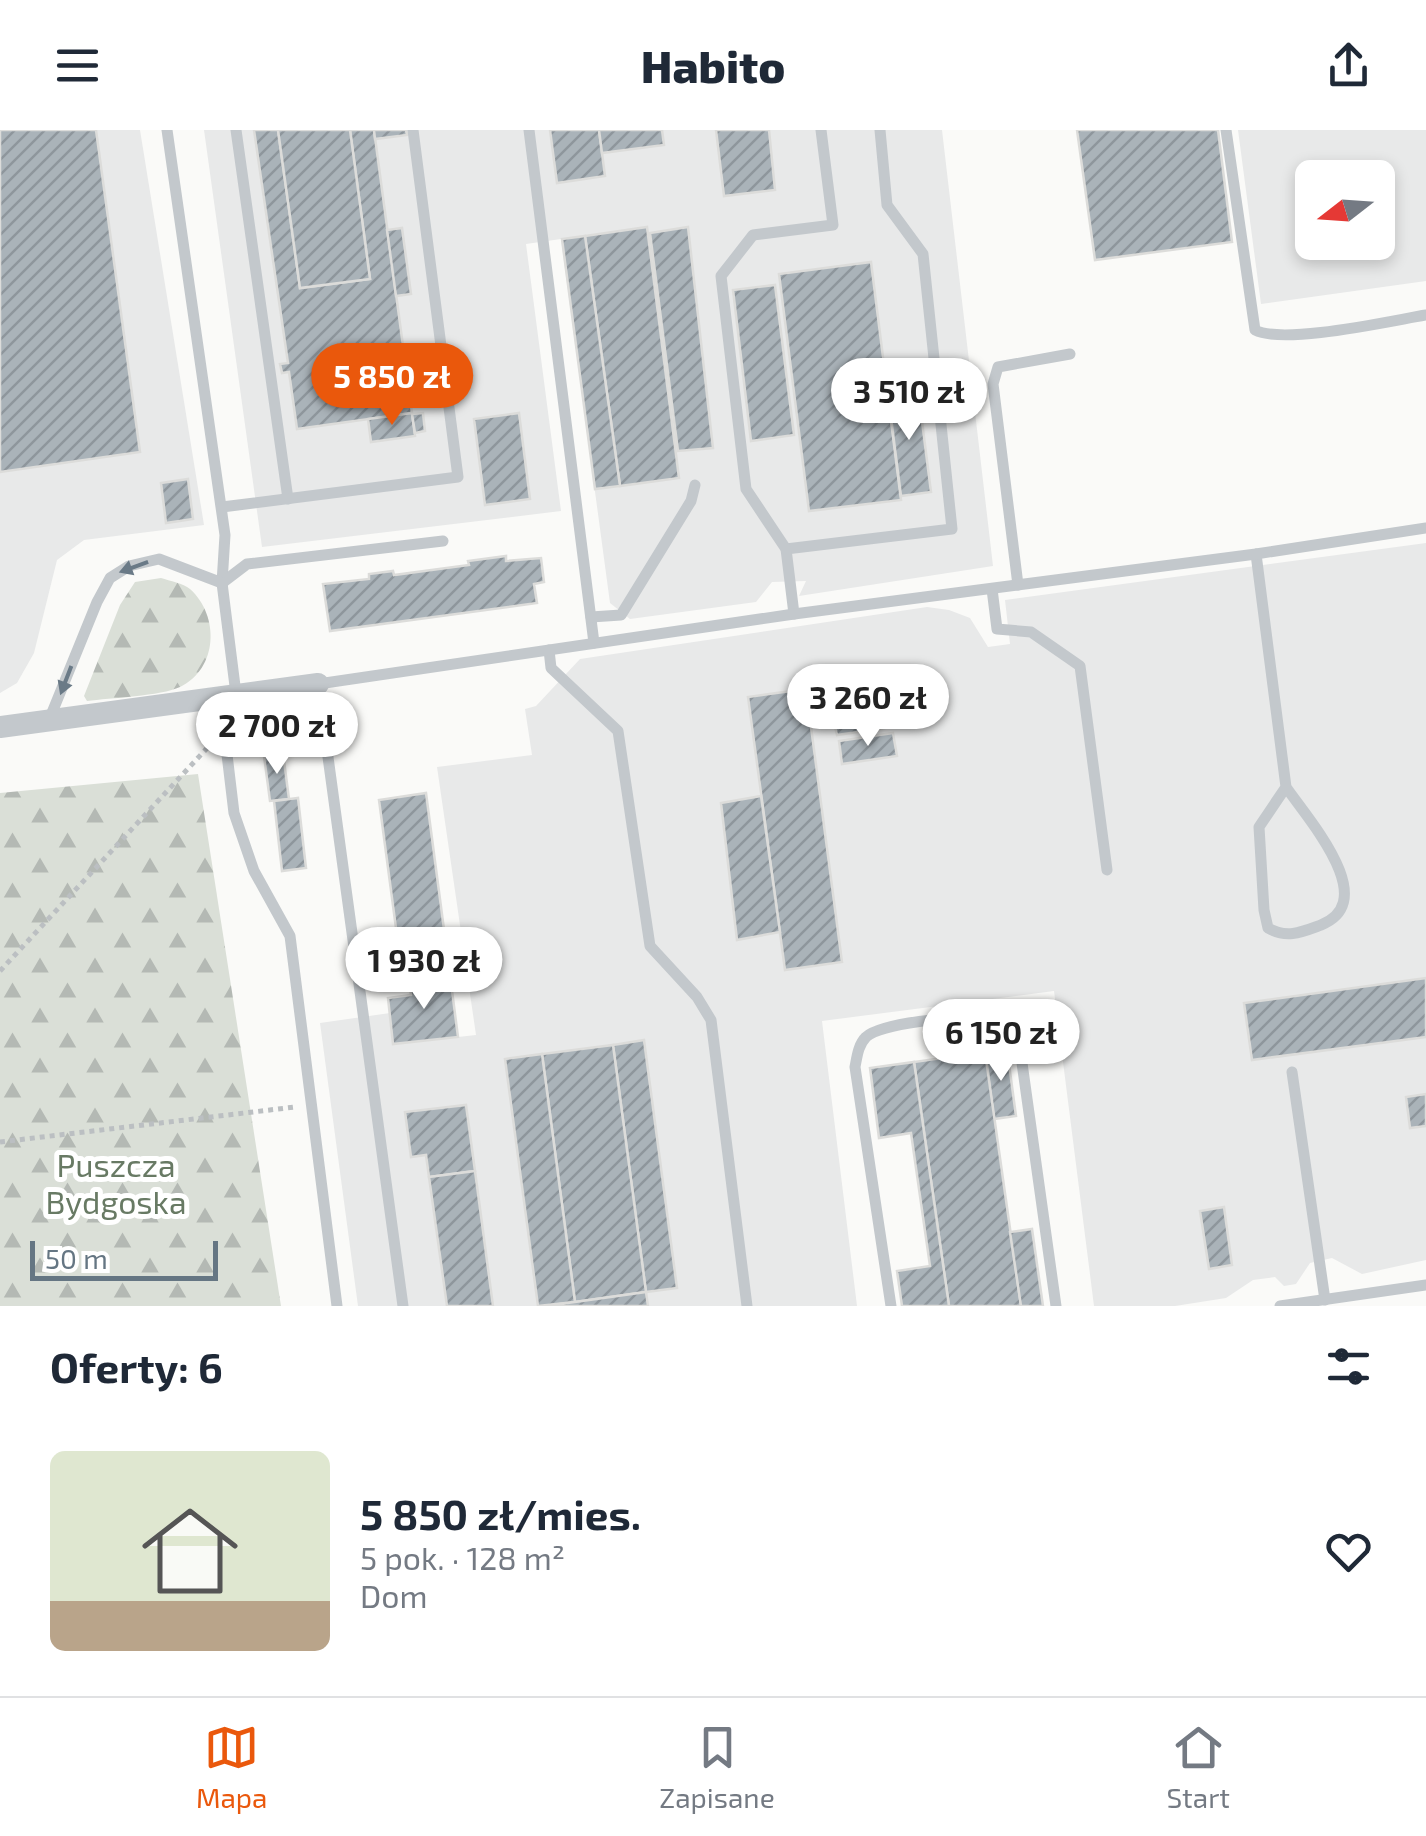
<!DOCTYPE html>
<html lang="pl">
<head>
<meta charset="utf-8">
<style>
  :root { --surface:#fff; --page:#f2f2f3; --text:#1f2937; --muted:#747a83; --line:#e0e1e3; --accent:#ea580c }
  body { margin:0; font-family:"Exo 2",sans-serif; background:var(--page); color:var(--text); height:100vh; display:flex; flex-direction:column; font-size:38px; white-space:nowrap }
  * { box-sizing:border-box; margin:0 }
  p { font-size:32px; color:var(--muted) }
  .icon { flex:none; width:55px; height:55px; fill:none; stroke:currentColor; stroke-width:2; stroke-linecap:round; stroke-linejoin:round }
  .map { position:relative; height:1176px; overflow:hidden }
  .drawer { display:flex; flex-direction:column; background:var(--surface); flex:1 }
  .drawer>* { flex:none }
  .needle { width:65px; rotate:253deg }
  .fabs { position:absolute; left:1295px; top:30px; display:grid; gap:20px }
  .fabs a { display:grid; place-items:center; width:100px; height:100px; border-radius:15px; background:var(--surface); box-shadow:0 5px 15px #0003; font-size:50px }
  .scale { position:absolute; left:30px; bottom:25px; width:188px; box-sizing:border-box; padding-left:10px; border:5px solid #657683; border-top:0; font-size:28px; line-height:35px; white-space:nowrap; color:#657683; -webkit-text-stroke:8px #fff; paint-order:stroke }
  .price { position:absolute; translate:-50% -85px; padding:0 22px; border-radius:35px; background:#fff; color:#222; font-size:32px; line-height:65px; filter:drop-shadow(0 2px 5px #0008) }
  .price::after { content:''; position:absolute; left:50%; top:60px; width:30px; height:22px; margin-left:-15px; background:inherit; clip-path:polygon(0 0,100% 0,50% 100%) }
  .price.current { background:var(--accent); color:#fff }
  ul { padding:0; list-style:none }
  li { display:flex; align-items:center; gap:30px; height:250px; padding:0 50px }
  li+li { border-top:2px solid var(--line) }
  li span { display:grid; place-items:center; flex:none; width:280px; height:200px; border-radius:15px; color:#555 }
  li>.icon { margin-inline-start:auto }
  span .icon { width:120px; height:120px; fill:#fffc; stroke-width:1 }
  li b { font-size:42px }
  h2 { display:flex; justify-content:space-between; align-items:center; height:120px; padding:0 50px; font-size:42px }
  header { display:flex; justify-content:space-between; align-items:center; height:130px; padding:0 50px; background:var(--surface); font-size:45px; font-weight:800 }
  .menu { display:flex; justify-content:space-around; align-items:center; height:140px; border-top:2px solid var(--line); background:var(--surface); font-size:28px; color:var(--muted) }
  .menu a { display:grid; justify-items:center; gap:5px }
  .menu .current { color:var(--accent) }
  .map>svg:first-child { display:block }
</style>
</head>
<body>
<header><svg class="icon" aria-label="menu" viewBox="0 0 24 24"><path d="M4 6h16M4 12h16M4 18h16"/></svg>Habito<svg class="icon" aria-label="share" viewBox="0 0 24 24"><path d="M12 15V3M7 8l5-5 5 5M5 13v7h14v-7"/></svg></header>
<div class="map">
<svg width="1426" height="1176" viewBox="0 0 1426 1176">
  <defs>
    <pattern id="forest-firs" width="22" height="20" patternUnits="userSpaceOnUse" patternTransform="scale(2.5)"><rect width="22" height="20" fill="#dadfd7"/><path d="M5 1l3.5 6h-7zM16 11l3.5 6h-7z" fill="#b4b9b4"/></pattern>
    <pattern id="building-hatch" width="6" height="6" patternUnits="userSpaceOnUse" patternTransform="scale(2.5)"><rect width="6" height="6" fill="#aab3b9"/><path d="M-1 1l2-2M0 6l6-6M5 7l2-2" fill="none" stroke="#8e969c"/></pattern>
  </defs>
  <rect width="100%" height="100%" fill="#fafaf8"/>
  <!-- built -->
  <g fill="#e8e9e9" fill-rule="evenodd">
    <polygon points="0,0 140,0 204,395 84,410 57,430 34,523 17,553 0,563"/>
    <polygon points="204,0 942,0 993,436 799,466 806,451 772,452 756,472 630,489 610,473 561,109 526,114 561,381 262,417"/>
    <path d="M1238,0H1426V151L1261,174ZM1312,48H1378V112H1312Z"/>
    <polygon points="1426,413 1426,1130 1362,1144 1332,1128 1310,1133 1296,1154 1284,1156 1275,1147 1253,1150 1226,1168 1175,1176 1094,1176 1054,861 822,891 857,1176 358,1176 320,893 390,883 394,914 476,905 437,637 532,625 525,579 536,576 580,529 927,477 949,480 970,488 988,517 1010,514 1005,470"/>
  </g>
  <!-- forest -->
  <g fill="url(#forest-firs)">
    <path d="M161,448C170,451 183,453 190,459C220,486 218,539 180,557C161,566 110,568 87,571L84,566L120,475L135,452Z"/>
    <polygon points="198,644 281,1176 0,1176 0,663"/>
  </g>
  <!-- building -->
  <g fill="url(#building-hatch)" stroke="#dcdcda" stroke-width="2.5">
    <polygon points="0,0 96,0 140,322 0,342"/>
    <polygon points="254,0 278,0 300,158 370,149 350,0 374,0 412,283 297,299 289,242 282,243 280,234 288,233"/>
    <polygon points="278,0 350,0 370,149 300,158"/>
    <polygon points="374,0 406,0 407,5 375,9"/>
    <polygon points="550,0 599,0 605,46 557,53"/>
    <polygon points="599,0 662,0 664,15 602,23"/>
    <polygon points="716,0 769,0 775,60 724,66"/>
    <polygon points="1077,0 1218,0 1232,112 1095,130"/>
    <polygon points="647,97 679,348 620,356 585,106"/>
    <polygon points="688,97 713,318 678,321 650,103"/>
    <polygon points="402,98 411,164 396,166 387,100"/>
    <polygon points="585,106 620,356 595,359 562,109"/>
    <polygon points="871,132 901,370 809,381 779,144"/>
    <polygon points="775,155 794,305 751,311 733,160"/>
    <polygon points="918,260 931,362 901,366 888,264"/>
    <polygon points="412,283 415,306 371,312 368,289"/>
    <polygon points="423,283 425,301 415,303 412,284"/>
    <polygon points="519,283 530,369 485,375 474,289"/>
    <polygon points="188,349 193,389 166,393 161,353"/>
    <polygon points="506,426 506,431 541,428 544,452 534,454 537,473 330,501 323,454 369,449 369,444 393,441 394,445 469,435 468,431"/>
    <polygon points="852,537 858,583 882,579 885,598 837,605 831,581 834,581 828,541"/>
    <polygon points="806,559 842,832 785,840 748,567"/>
    <polygon points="893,603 897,626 842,634 839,611"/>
    <polygon points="283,623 289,669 270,671 264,626"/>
    <polygon points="426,663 450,845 403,851 379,670"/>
    <polygon points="761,666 780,802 737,810 721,673"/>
    <polygon points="298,668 306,738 282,741 274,671"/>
    <polygon points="450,845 458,907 393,914 388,868 411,865 409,850"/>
    <polygon points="1426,848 1426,907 1252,930 1244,873"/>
    <polygon points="644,910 677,1158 646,1162 613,915"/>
    <polygon points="613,915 646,1162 575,1172 542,924"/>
    <polygon points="1007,919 1016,986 994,989 985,922"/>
    <polygon points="985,922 1021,1176 949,1176 914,932"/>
    <polygon points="542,924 575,1172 538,1176 505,929"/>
    <polygon points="914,932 949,1176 902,1176 897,1141 930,1136 911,1003 879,1008 870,938"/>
    <polygon points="1426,964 1426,996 1410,998 1406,967"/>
    <polygon points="466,975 475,1041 429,1047 426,1025 411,1027 405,982"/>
    <polygon points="475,1041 493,1176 447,1176 429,1047"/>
    <polygon points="1224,1077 1232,1135 1209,1139 1200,1081"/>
    <polygon points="1032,1099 1043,1176 1021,1176 1010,1102"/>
    <polygon points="646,1162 648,1176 544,1176 575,1172"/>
  </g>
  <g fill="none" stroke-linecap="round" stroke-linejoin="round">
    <!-- path -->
    <g stroke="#bbbfc2" stroke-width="5" stroke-dasharray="5 5" stroke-linecap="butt">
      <polyline points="0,841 209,616"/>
      <polyline points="0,1012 295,977"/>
    </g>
    <!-- lane -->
    <g stroke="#c3c8cc" stroke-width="11">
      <polyline points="167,0 225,405 222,453 236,564"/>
      <polyline points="236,0 288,369"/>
      <polyline points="529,0 594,513"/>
      <path d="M1226,0L1255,200C1283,215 1390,191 1426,185"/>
      <polyline points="222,377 458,347 413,0"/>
      <polyline points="786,419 952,399 923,124 887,75 880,0"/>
      <path d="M1256,424L1286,657L1259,697L1264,780L1268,798C1287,809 1302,802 1321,795C1382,771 1307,688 1286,657"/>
      <polyline points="222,453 247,434 443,411"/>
      <polyline points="1018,455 993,254 998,237 1070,224"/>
      <polyline points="992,459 997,499 1031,502 1080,536 1107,740"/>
      <polyline points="794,484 786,419 746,359 721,146 753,105 833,95 821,0"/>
      <polyline points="591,487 621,485 691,371 695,355"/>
      <polyline points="549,520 551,538 618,601 650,816 697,867 711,890 747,1176"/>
      <polyline points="220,566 234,683 254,741 290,806 337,1176"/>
      <polyline points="49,590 97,472 110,448 129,436 159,429 222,453"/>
      <polyline points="1292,942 1325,1170"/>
      <polyline points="403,1176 318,554 794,484 1256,424 1426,398"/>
      <path d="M891,1176L855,937C857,927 858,915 866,907C886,889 985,886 1015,883L1056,1176"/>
      <polyline points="1280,1176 1426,1155"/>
    </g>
    <!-- street -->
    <polyline stroke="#c3c8cc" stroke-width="22" points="0,597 318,554"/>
  </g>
  <!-- one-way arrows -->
  <defs><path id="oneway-solid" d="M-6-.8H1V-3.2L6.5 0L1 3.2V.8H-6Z" transform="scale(2.5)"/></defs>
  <g fill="#6a7a87">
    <use href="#oneway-solid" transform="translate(134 437) rotate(160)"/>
    <use href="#oneway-solid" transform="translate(66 550) rotate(111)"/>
  </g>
  <g text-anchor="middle" stroke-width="10" stroke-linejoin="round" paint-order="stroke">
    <!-- park labels -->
    <g font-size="32" fill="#687a64" stroke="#fff">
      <text x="116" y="1047">Puszcza<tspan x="116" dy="37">Bydgoska</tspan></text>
    </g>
  </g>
</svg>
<div class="fabs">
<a><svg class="needle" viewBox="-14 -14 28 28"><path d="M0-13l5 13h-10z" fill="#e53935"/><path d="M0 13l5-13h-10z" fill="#747a83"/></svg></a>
</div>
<div class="scale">50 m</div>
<b class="price current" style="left:392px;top:298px">5 850 zł</b>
<b class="price" style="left:909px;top:313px">3 510 zł</b>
<b class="price" style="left:868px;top:619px">3 260 zł</b>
<b class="price" style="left:277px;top:647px">2 700 zł</b>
<b class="price" style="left:424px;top:882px">1 930 zł</b>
<b class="price" style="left:1001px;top:954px">6 150 zł</b>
</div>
<section class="drawer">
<h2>Oferty: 6<svg class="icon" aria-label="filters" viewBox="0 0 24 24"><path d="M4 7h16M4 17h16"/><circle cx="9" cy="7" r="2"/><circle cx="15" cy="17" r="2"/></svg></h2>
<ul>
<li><span style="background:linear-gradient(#dfe7d0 75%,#b9a48a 0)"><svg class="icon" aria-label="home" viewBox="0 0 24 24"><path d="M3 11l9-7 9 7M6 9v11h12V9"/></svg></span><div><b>5 850 zł/mies.</b><p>5 pok. · 128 m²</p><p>Dom</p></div><svg class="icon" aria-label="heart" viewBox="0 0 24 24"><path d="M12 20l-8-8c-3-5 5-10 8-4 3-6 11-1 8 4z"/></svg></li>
</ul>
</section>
<nav class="menu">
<a class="current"><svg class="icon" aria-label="map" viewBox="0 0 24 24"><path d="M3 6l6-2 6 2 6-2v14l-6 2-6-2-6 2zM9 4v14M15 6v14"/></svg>Mapa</a>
<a><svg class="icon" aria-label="saved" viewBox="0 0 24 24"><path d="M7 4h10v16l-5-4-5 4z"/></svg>Zapisane</a>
<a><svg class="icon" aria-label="home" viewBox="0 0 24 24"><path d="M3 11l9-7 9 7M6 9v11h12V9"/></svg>Start</a>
</nav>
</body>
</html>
